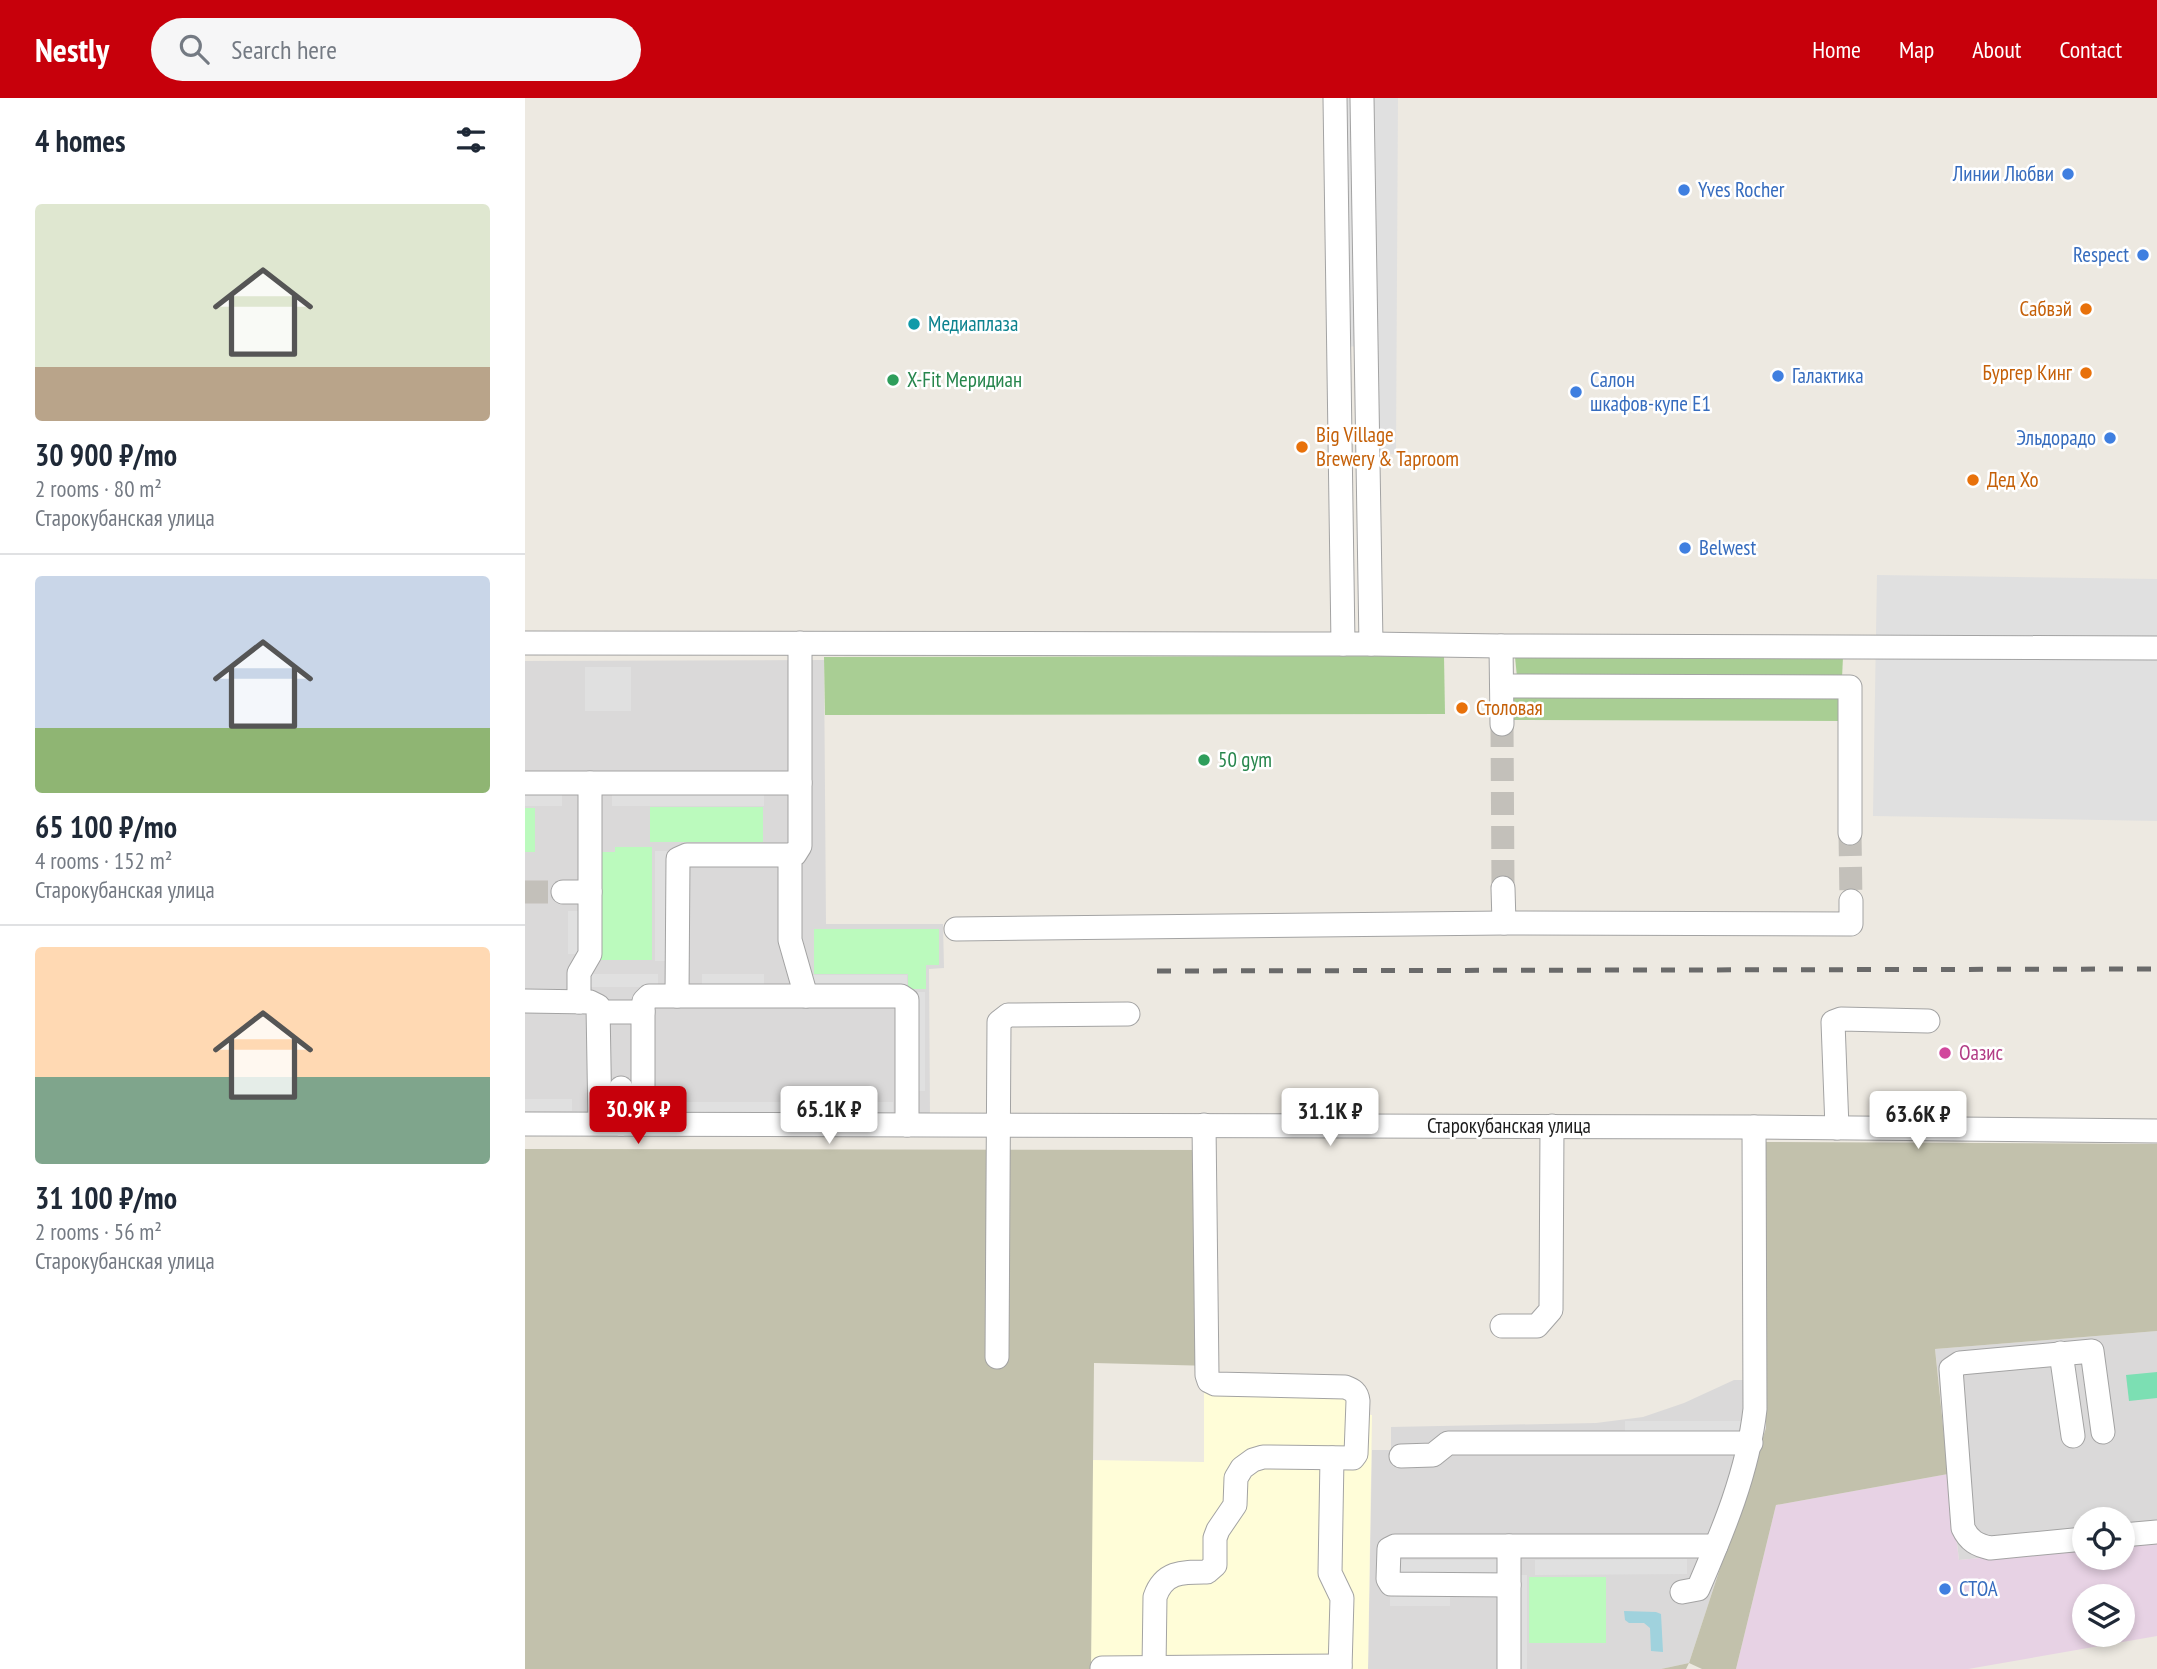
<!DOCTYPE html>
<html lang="en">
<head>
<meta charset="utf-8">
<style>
  :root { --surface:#fff; --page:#f6f6f7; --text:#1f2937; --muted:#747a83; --line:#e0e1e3; --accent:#c7000b }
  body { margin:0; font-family:"PT Sans Narrow",sans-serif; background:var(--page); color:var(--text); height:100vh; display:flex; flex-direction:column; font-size:26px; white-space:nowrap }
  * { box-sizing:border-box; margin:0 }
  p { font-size:23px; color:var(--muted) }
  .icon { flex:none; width:38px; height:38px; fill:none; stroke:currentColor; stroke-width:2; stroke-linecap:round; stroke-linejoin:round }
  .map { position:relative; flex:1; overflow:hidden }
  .sheet { display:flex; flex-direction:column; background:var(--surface); width:525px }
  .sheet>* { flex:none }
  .controls { position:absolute; left:1547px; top:1409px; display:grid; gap:14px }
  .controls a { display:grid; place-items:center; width:63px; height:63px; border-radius:50%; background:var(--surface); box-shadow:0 4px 10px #0003; font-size:35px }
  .price { position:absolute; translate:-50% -60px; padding:0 16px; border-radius:7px; background:#fff; color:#222; font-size:23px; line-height:46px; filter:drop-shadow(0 2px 4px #0008) }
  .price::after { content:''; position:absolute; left:50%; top:42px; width:21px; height:16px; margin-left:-10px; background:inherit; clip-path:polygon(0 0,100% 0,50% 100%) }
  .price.on { background:var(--accent); color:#fff }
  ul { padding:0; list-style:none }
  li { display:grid; align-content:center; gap:14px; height:371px; padding:0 35px }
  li+li { border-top:2px solid var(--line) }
  li span { display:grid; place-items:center; height:217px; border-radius:7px; color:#555 }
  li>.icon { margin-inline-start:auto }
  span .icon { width:126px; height:126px; fill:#fffc; stroke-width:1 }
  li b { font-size:30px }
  h2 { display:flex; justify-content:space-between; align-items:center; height:84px; padding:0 35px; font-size:30px }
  header { display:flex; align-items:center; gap:42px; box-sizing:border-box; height:98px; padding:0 35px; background:var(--accent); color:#fff }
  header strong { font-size:33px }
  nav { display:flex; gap:38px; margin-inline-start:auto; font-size:24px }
  .search { width:490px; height:63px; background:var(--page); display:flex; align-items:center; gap:18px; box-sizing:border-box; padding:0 24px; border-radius:38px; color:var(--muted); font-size:26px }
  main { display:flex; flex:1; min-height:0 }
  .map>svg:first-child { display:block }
</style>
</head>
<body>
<header>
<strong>Nestly</strong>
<div class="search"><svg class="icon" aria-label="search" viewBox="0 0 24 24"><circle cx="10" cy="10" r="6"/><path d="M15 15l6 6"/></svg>Search here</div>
<nav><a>Home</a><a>Map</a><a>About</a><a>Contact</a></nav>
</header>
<main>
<section class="sheet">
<h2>4 homes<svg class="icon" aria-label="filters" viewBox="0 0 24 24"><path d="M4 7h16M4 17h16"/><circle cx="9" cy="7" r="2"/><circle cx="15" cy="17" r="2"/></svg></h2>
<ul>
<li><span style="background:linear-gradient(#dfe7d0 75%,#b9a48a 0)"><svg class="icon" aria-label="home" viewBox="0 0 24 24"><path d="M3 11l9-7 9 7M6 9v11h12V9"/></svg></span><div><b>30 900 ₽/mo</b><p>2 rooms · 80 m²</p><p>Старокубанская улица</p></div></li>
<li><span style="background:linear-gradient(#c9d6e8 70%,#8fb573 0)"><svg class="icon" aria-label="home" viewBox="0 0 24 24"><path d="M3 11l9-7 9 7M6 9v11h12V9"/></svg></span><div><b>65 100 ₽/mo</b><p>4 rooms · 152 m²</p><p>Старокубанская улица</p></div></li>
<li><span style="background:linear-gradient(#ffd9b3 60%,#7fa58c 0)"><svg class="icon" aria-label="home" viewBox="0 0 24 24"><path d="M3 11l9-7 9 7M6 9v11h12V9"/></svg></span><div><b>31 100 ₽/mo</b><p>2 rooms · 56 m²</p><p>Старокубанская улица</p></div></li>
</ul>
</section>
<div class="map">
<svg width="1632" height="1571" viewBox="0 0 1632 1571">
  <rect width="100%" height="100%" fill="#ede9e1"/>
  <!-- residential -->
  <g fill="#dad9d9">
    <polygon points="299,562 301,826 418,826 419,870 404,871 405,1018 0,1017 0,563"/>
    <polygon points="1632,1233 1632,1443 1598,1446 1598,1421 1559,1421 1559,1450 1434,1462 1410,1251"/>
    <polygon points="1209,1282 1242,1282 1241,1330 1164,1565 1136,1571 843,1571 847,1352 866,1352 866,1329 1071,1325 1118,1319 1159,1305"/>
  </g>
  <!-- industrial -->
  <path fill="#e7d2e4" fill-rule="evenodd" d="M1423,1376L1434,1462L1559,1450V1460H1598V1446L1632,1443V1538L1443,1571H1211L1251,1407ZM1559,1498H1598V1536H1559Z"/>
  <!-- education -->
  <polygon fill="#fffdd8" points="679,1291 822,1297 824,1315 847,1317 843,1571 566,1571 567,1362 679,1364"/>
  <!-- construction -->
  <g fill="#c2c1ac">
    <polygon points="1241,1044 1632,1046 1632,1233 1410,1251 1423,1376 1251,1407 1211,1571 1177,1571 1164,1565 1161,1571 1136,1571 1164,1565 1241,1330"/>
    <polygon points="0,1051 689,1052 688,1268 569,1265 566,1571 0,1571"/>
  </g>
  <!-- forest -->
  <g fill="#a9ce94">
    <polygon points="919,558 920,616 300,617 299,559"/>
    <polygon points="990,559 1318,559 1317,580 992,579"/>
    <polygon points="1319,595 1319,623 988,622 988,597"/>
  </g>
  <!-- park -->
  <g fill="#bbfabd">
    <rect x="125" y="709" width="113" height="35"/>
    <rect x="0" y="710" width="10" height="44"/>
    <polygon points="90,749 127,749 127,862 72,862 72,754 90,754"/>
    <polygon points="289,831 414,831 414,867 401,867 401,891 383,891 383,876 289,876"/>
    <rect x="1004" y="1479" width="77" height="66"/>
  </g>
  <!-- pitch -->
  <polygon fill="#7cdfb3" points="1632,1274 1632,1300 1604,1303 1601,1277"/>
  <!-- parking -->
  <g fill="#e0e0e0">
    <polygon points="810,0 873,0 871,356 852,357 853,249 808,248"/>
    <polygon points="1352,477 1632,481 1632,723 1348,718"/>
    <rect x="60" y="569" width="46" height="44"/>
    <rect x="0" y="695" width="37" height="13"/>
    <rect x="87" y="695" width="152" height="13"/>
    <rect x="130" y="753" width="14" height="110"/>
    <rect x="43" y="813" width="14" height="43"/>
    <rect x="65" y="876" width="68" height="13"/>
    <rect x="177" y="876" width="62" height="13"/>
    <rect x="281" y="877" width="101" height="14"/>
    <rect x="386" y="894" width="14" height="99"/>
    <rect x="0" y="1001" width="47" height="12"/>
    <rect x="121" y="1004" width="247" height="12"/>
    <rect x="1100" y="1323" width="117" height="13"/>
    <polygon points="1162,1461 1162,1476 1010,1477 1010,1462"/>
    <rect x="870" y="1462" width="108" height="17"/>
    <polygon points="988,1477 1002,1477 1002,1571 989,1571"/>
    <rect x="865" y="1495" width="60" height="13"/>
  </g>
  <!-- water -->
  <polygon fill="#a0d2dd" points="1099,1513 1131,1514 1136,1516 1138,1554 1126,1553 1125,1530 1119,1525 1104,1525 1100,1522"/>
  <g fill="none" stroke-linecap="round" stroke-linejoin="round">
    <!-- minor-tunnel -->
    <g stroke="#c3c0ba" stroke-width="23" stroke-dasharray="23 11" stroke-linecap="butt">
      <polyline points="977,626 978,790"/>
      <polyline points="1325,735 1326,803"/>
      <polyline points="0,794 38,794"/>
    </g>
    <!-- minor casing -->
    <g stroke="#a3a3a3" stroke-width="25">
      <g id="minor">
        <polyline points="810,0 818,546"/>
        <polyline points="837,0 846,546"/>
        <polyline points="0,545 846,546 976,548 1632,550"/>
        <polyline points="275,545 275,748 270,756 265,757 265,842 281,898"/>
        <polyline points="976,548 977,626"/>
        <polyline points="977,588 1325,589 1325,735"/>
        <polyline points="0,685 275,685"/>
        <polyline points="978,790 979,825 1326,826 1326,803"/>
        <polyline points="38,794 65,794"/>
        <polyline points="431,831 979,825"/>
        <polyline points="152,898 153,761 162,757 265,757"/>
        <polyline points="0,903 65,904 73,908 75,1025"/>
        <polyline points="54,904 54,875 65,856 65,685"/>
        <polyline points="75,914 118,914"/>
        <polyline points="96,990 96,1026"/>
        <polyline points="0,1026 1229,1029 1632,1033"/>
        <polyline points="118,1026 118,910 119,903 124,898 376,898 382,902 382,1027"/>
        <polyline points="1312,1030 1308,924 1316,921 1403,923"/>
        <polyline points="977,1228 1012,1228 1026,1212 1027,1028"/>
        <polyline points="1536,1255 1548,1338"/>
        <polyline points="472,1259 474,924 483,917 603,916"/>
        <polyline points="876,1358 908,1357 923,1345 1226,1345"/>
        <polyline points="807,1360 805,1475 817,1500 815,1571"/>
        <polyline points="1598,1437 1632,1434"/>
        <path d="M1559,1441L1465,1450C1452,1447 1444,1443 1438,1430L1426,1271L1435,1265L1567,1253L1578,1334"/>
        <polyline points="984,1487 866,1486 863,1481 864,1451 870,1448 1191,1448"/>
        <path d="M1157,1494L1173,1491C1198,1433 1223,1374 1230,1311L1229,1029"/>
        <polyline points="577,1570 815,1568"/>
        <path d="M629,1570L630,1499C639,1473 658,1474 682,1474L690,1467V1440L693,1432L710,1407L711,1380L717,1370L728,1362L738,1359L828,1360L831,1356L833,1303C832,1294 828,1292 820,1289L690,1286L684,1283L682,1277L679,1027"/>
        <polyline points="984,1571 984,1448"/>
      </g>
    </g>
    <!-- minor -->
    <use href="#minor" stroke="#fff" stroke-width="23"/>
    <!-- rail -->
    <polyline stroke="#6a6a6a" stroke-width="5" stroke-dasharray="14 14" stroke-linecap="butt" points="632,873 1632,871"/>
  </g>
  <!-- markers -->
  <g fill="#3f7fe0" stroke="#fff" stroke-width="2.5">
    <circle cx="1543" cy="76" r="7"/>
    <circle cx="1159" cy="92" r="7"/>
    <circle cx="1618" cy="157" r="7"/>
    <circle cx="1253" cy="278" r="7"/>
    <circle cx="1051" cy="294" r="7"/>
    <circle cx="1585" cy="340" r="7"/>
    <circle cx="1160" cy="450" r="7"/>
    <circle cx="1420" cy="1491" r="7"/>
  </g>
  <g fill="#e8710a" stroke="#fff" stroke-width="2.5">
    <circle cx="1561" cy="211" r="7"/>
    <circle cx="1561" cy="275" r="7"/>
    <circle cx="777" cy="349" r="7"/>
    <circle cx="1448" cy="382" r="7"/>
    <circle cx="937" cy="610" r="7"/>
  </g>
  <circle fill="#0f9aa8" stroke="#fff" stroke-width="2.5" cx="389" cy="226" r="7"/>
  <g fill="#2e9e5b" stroke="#fff" stroke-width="2.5">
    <circle cx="368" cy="282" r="7"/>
    <circle cx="679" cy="662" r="7"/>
  </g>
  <circle fill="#d1479c" stroke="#fff" stroke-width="2.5" cx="1420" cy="955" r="7"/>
  <g text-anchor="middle" stroke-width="5" stroke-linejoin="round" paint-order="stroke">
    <!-- shop labels -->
    <g font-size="21" fill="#366cbe" stroke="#fff" text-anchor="start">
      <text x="1529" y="83" text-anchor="end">Линии Любви</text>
      <text x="1173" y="99">Yves Rocher</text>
      <text x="1604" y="164" text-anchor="end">Respect</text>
      <text x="1267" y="285">Галактика</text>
      <text x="1065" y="289">Салон<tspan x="1065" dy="24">шкафов-купе Е1</tspan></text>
      <text x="1571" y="347" text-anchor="end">Эльдорадо</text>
      <text x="1174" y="457">Belwest</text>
      <text x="1434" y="1498">СТОА</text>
    </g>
    <!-- food labels -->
    <g font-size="21" fill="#c56008" stroke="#fff" text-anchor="start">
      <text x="1547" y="218" text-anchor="end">Сабвэй</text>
      <text x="1547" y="282" text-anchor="end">Бургер Кинг</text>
      <text x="791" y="344">Big Village<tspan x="791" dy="24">Brewery &amp; Taproom</tspan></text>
      <text x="1462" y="389">Дед Хо</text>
      <text x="951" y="617">Столовая</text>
    </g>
    <!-- culture labels -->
    <g font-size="21" fill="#0d838f" stroke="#fff" text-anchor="start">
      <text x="403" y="233">Медиаплаза</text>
    </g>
    <!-- leisure labels -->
    <g font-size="21" fill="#27864d" stroke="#fff" text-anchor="start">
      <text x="382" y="289">X-Fit Меридиан</text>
      <text x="693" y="669">50 gym</text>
    </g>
    <!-- hotel labels -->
    <g font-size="21" fill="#b23c85" stroke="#fff" text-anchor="start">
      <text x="1434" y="962">Оазис</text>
    </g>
    <!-- street labels -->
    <g font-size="21" fill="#1c1c1c" stroke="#fff">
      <text x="984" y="1035">Старокубанская улица</text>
    </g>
  </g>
</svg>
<div class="controls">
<a><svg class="icon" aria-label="locate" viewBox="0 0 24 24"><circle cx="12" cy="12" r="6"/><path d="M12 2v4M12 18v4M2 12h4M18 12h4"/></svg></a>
<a><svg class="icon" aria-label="layers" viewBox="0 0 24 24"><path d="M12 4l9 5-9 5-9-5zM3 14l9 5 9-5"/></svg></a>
</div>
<b class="price on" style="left:113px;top:1048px">30.9K ₽</b>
<b class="price" style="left:304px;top:1048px">65.1K ₽</b>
<b class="price" style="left:805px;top:1050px">31.1K ₽</b>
<b class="price" style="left:1393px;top:1053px">63.6K ₽</b>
</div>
</main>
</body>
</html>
